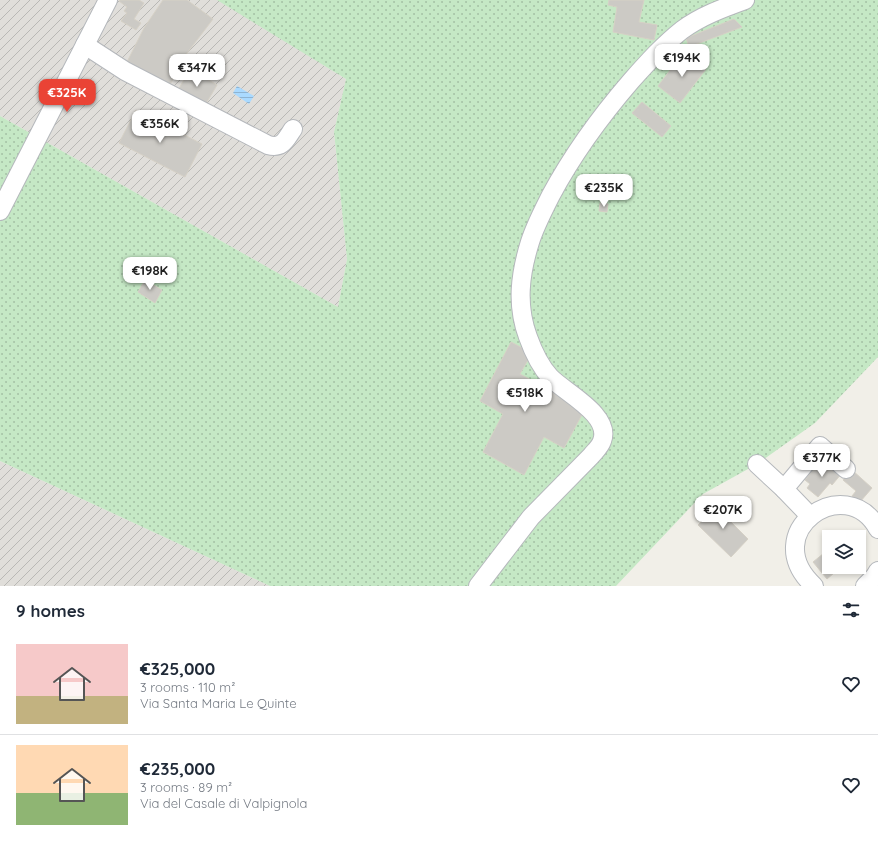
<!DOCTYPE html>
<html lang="en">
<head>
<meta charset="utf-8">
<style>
  :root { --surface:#fff; --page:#f6f6f7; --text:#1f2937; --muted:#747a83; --line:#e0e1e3; --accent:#ea4335 }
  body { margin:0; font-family:Quicksand,sans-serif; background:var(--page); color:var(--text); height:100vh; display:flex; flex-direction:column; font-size:15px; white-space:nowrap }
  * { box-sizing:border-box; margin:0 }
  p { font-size:13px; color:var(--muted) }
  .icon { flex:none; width:22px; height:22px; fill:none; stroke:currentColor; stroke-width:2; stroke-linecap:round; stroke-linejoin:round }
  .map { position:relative; height:586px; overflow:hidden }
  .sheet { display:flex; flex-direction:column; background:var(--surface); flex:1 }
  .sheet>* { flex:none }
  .tools { position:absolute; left:822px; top:530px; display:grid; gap:8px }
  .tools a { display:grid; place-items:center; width:44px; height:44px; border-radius:0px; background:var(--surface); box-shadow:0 2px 6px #0003; font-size:20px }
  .price { position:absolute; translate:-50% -34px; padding:0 9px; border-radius:8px; background:#fff; color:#222; font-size:13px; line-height:26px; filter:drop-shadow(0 1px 2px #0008) }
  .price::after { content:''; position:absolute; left:50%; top:24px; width:12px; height:9px; margin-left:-6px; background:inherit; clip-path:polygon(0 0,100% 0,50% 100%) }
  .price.on { background:var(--accent); color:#fff }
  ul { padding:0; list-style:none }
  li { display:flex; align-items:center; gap:12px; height:100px; padding:0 16px }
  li+li { border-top:1px solid var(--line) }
  li span { display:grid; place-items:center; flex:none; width:112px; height:80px; border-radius:0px; color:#555 }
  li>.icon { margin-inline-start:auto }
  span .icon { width:48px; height:48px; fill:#fffc; stroke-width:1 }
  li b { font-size:17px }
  h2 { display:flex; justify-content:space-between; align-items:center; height:48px; padding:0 16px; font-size:17px }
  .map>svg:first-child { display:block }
</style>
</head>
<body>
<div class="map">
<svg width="878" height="586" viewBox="0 0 878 586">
  <defs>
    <pattern id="industrial-furrows" width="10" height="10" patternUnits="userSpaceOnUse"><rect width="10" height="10" fill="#e0deda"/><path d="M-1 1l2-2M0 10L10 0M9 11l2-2" fill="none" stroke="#b9b8b5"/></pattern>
    <pattern id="grass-dots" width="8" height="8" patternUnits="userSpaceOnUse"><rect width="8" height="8" fill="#c5e8c5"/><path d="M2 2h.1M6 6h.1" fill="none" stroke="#a3c0a4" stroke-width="1.8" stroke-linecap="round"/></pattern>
    <pattern id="water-rules" width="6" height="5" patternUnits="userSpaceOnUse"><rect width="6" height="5" fill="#aadaff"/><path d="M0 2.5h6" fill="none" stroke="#8eb4d2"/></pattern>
  </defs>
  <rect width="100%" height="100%" fill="#f1efe8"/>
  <!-- industrial -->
  <g fill="url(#industrial-furrows)">
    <polygon points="0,0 219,0 346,79 334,132 347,259 338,307 0,116"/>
    <polygon points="0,461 270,586 0,586"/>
  </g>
  <!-- grass -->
  <polygon fill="url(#grass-dots)" points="217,0 878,0 878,357 815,423 757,464 703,494 616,586 270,586 0,461 0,116 338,307 347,259 334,132 346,79"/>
  <!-- water -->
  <polygon fill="url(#water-rules)" points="237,86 254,96 249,104 233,93"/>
  <!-- building -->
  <g fill="#cccac5" stroke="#d6d1c6">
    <polygon points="120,0 139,0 144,3 134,19 141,23 136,30 121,21 127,13 124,11 127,7 119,1"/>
    <polygon points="163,0 187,0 213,19 181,61 177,58 174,63 180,67 168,88 125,66 144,28"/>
    <polygon points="609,0 644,0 639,22 657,25 654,40 613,32 617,7 608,5"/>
    <polygon points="734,19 742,27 689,47 686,38"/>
    <polygon points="684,52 706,69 680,103 658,86"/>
    <polygon points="190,69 217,85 204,107 177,92"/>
    <polygon points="642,102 671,126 662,137 632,113"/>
    <polygon points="136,110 202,144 185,177 119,143"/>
    <polygon points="600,203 608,204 607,212 599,211"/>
    <polygon points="145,280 162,290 155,303 138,292"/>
    <polygon points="511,342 532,353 520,374 585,409 564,448 544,437 524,475 483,452 503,414 480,401"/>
    <polygon points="822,461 827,465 829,463 842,473 832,485 830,483 818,497 807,488 810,484 805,480 811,472 809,470 815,463 818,466"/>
    <polygon points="852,470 872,488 860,502 852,496 856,491 843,480"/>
    <polygon points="721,502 734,515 729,520 748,539 731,557 698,525"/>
    <polygon points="829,549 829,567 841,567 827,579 813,562"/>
  </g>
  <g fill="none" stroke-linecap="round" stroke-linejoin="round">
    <!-- minor casing -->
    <g stroke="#b5b8bc" stroke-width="20">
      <g id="minor">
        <path d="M85,45L125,71L268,145C283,149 286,139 293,129"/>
        <polyline points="0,211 108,0"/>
        <polyline points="757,464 784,489 810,516"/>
        <polyline points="784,489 820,446 846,469"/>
        <path d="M478,586L531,517L591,456C595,451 600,447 602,441C612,415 564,392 550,377C540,366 533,351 528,337C516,305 520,274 530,242C535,226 543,211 551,195C573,154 600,117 631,81C647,63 663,45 682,30C701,16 723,8 745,0"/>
        <path d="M814,586C756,532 846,470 878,529"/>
        <polyline points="865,586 875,576 878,571"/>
      </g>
    </g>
    <!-- minor -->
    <use href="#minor" stroke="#fff" stroke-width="18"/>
  </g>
</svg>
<div class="tools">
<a><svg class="icon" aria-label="layers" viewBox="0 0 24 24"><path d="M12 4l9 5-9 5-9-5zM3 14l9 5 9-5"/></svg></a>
</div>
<b class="price" style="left:682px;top:78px">€194K</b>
<b class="price" style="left:197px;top:88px">€347K</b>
<b class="price on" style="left:67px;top:113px">€325K</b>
<b class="price" style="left:160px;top:144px">€356K</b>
<b class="price" style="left:604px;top:208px">€235K</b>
<b class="price" style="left:150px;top:291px">€198K</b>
<b class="price" style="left:525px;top:413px">€518K</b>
<b class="price" style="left:822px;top:478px">€377K</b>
<b class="price" style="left:723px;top:530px">€207K</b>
</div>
<section class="sheet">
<h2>9 homes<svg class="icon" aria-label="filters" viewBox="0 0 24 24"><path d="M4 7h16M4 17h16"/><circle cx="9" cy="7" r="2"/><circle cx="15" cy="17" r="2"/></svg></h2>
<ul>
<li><span style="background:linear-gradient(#f6c9c9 65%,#c2b280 0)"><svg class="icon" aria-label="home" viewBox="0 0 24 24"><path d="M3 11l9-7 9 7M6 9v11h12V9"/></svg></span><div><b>€325,000</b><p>3 rooms · 110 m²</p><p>Via Santa Maria Le Quinte</p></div><svg class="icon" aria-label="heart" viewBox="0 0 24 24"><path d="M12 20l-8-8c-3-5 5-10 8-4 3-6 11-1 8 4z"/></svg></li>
<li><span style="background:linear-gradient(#ffd9b3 60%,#8fb573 0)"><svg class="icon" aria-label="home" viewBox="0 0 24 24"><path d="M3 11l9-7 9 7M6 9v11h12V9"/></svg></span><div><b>€235,000</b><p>3 rooms · 89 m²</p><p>Via del Casale di Valpignola</p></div><svg class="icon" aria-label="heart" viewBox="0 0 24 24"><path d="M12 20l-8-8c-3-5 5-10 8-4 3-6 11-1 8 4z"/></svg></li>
</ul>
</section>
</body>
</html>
